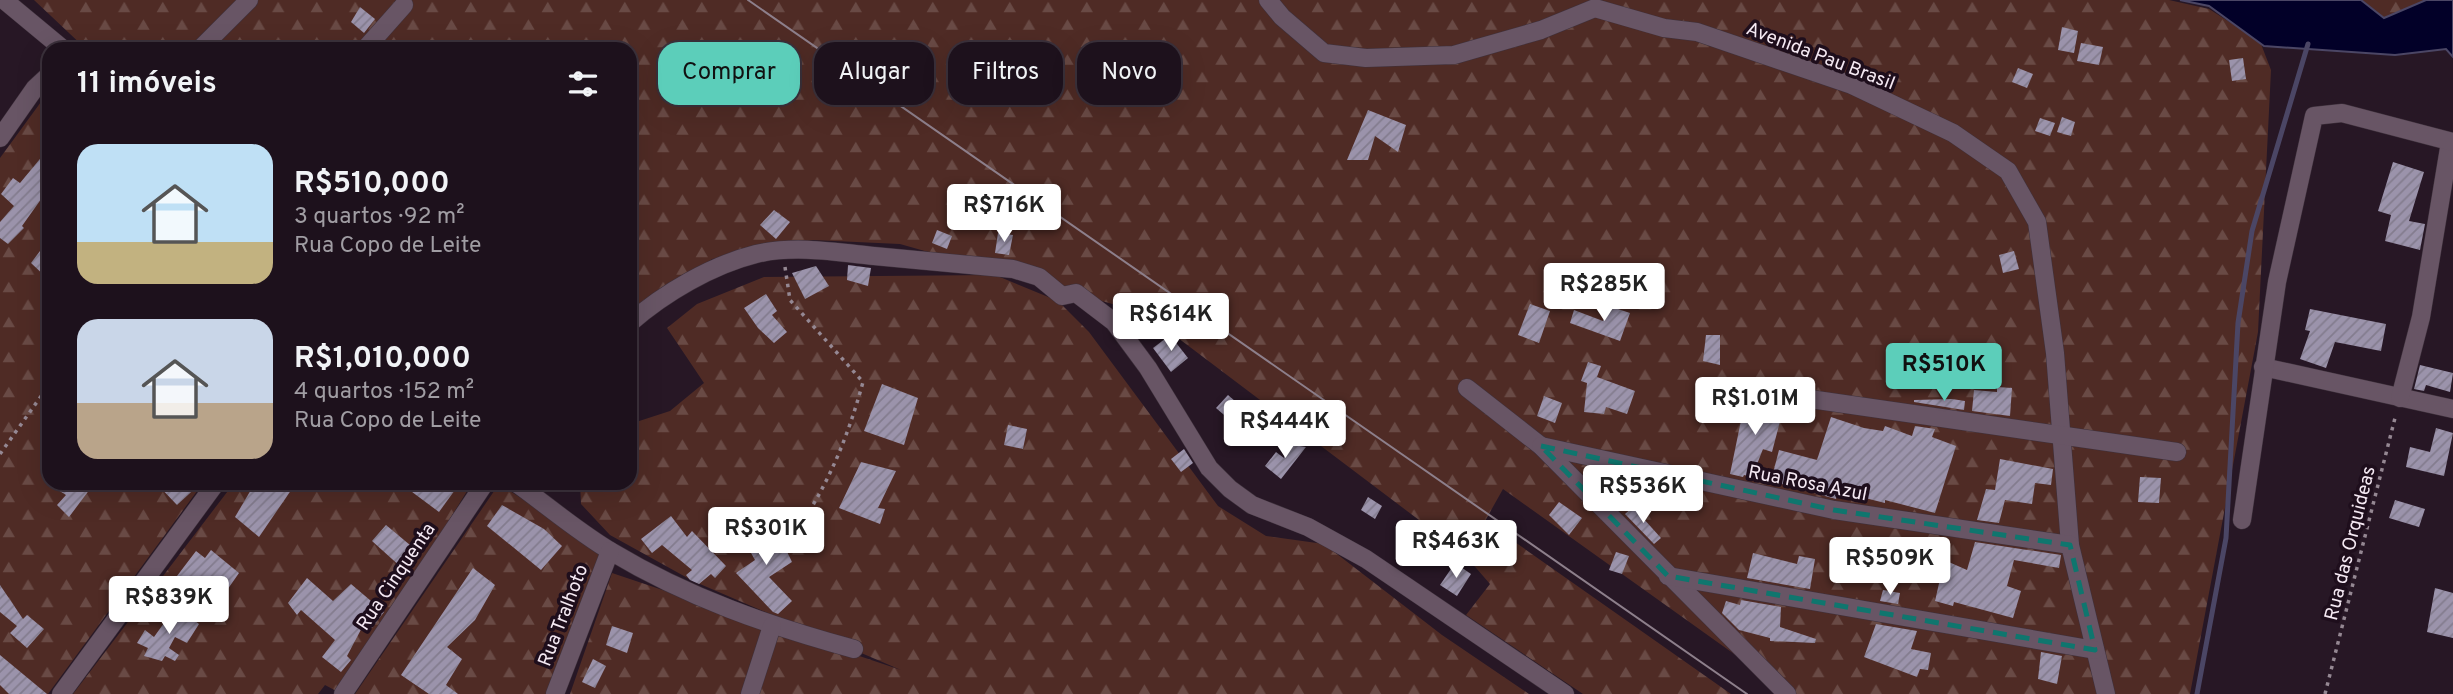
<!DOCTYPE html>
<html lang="pt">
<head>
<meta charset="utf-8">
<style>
  :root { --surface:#1d111c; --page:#251a25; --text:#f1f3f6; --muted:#a09da3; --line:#3b313b; --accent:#5cceba }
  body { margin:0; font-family:Overpass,sans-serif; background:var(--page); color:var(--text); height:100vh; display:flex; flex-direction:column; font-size:26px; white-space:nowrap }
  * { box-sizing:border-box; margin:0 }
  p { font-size:23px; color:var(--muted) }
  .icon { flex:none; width:38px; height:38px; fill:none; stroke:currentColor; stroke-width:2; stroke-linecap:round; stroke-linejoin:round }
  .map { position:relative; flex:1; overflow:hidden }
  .side { position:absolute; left:42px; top:42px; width:595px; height:448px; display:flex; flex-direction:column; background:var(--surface); border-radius:21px; box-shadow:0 7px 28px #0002,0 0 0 2px var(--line) }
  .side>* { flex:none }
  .top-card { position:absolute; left:658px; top:42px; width:665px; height:63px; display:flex; gap:14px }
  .price { position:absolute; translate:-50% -60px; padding:0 16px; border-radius:7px; background:#fff; color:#222; font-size:23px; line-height:46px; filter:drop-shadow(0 2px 4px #0008) }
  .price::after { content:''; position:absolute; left:50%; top:42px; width:21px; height:16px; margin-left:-10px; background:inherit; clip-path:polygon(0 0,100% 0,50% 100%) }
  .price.selected { background:var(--accent); color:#111 }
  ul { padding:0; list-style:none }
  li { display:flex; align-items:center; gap:21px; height:175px; padding:0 35px }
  li span { display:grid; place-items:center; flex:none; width:196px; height:140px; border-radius:21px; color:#555 }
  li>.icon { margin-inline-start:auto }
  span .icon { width:84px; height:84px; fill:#fffc; stroke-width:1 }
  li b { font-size:30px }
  h2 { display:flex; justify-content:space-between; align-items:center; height:84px; padding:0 35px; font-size:30px }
  .tag { padding:0 24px; border-radius:21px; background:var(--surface); box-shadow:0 7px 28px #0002,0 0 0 2px var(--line); font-size:24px; line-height:63px }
  .tag.selected { background:var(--accent); color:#111 }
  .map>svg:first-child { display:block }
</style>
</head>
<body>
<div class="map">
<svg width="2453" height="694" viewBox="0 0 2453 694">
  <defs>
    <pattern id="forest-firs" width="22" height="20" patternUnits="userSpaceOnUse" patternTransform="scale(1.75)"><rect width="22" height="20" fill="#4f2b25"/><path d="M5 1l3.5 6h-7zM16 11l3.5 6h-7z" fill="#694a45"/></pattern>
    <pattern id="building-hatch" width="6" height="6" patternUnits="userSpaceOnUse" patternTransform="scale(1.75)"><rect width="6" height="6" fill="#9b93ab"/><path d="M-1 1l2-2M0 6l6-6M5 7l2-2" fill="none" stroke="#837c8e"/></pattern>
  </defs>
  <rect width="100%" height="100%" fill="#271725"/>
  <!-- forest -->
  <g fill="url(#forest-firs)">
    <polygon points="34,0 2169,0 2209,9 2239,28 2261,44 2271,70 2258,332 2190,694 1790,694 1503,489 1485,521 1731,694 1583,694 1466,615 1490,584 1464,554 1178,338 1123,307 900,244 813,240 712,259 630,327 630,49 86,49"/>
    <polygon points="2361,0 2426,0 2384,18"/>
    <polygon points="49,91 49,483 203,483 48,694 0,694 0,158"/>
    <polygon points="995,275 1058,301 1089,332 1218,506 1266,536 1324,544 1442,635 1529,694 570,694 612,573 901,670 693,581 610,535 581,504 580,483 630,483 630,424 670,411 704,383 667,328 697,304 764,277"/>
    <polygon points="234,483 472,483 342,694 325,685 318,694 73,694"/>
    <polygon points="499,484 605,552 549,694 355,694"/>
  </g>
  <!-- water -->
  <polygon fill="#020028" stroke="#4b4665" stroke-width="2" points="2180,0 2361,0 2384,18 2426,0 2453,0 2453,57 2446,49 2395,55 2264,46 2209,6"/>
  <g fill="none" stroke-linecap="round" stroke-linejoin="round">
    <!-- stream -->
    <polyline stroke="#4b4665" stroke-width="5" points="2197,694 2226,538 2238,323 2252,231 2308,44"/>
  </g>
  <!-- building -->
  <g fill="url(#building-hatch)">
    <polygon points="360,7 375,19 364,33 351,22"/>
    <polygon points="2062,27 2078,31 2074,53 2058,50"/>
    <polygon points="2081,43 2103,47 2099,65 2077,61"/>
    <polygon points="2243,58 2246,79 2232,81 2229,60"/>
    <polygon points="2018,68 2033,74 2027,88 2012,82"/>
    <polygon points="1368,110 1406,125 1398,152 1375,136 1368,160 1347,160"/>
    <polygon points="2062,117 2075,122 2071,136 2057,132"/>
    <polygon points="2040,118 2055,123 2050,136 2035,131"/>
    <polygon points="49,148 49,188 22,226 24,228 8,244 0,238 0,222 14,206 1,194 13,178 20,183"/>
    <polygon points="2393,162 2424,172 2409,221 2425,224 2420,250 2385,241 2391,215 2378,211"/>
    <polygon points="774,210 790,222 776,239 760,225"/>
    <polygon points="937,230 952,236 947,249 932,243"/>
    <polygon points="998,233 1013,235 1009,255 995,253"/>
    <polygon points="49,239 49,280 31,263"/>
    <polygon points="2014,251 2019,269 2003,273 1999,255"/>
    <polygon points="848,265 871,268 868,286 847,280"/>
    <polygon points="816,266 829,286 805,299 792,273"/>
    <polygon points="766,294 777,311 772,315 787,332 774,343 758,328 744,308"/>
    <polygon points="1530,304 1550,311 1539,343 1518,335"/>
    <polygon points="1609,306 1630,313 1620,341 1570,323 1574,310 1603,321"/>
    <polygon points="2310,309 2386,324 2381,351 2335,342 2326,368 2300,359 2310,331 2305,330"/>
    <polygon points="1170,335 1188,358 1171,372 1153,348"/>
    <polygon points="1706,335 1720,335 1720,365 1703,361"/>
    <polygon points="1588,362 1601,366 1597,377 1635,391 1627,414 1606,407 1604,414 1584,412 1587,383 1581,381"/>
    <polygon points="2420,365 2453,373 2450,392 2426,385 2424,391 2414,389"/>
    <polygon points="882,384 918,398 904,445 864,431"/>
    <polygon points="1997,387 2012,388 2010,416 1972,411 1974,390 1997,392"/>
    <polygon points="1228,395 1243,408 1231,421 1216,408"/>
    <polygon points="1544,396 1562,403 1555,423 1537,416"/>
    <polygon points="1952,399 1965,401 1964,410 1914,402 1914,400"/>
    <polygon points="1745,401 1783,410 1772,452 1763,449 1752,477 1744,475 1743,477 1730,474"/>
    <polygon points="1831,417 1864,428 1883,431 1885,426 1912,436 1915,426 1935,429 1932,437 1956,446 1935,513 1885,500 1885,503 1861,497 1860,500 1837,494 1836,499 1771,481 1779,450 1817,460"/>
    <polygon points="1008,425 1027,429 1023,449 1004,445"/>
    <polygon points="2436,428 2453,433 2444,476 2406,467 2410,447 2430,452"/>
    <polygon points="1286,444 1306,447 1281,479 1265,466 1276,452 1284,458"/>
    <polygon points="1184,449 1193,463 1181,472 1171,459"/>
    <polygon points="2000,459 2053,469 2051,485 2035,483 2032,504 2005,500 1999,523 1977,520 1986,489 1995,490"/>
    <polygon points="861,462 896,471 878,508 885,509 880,524 839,508"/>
    <polygon points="2140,477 2161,478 2159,503 2138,502"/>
    <polygon points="47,483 83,483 90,489 69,517 57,505 66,495"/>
    <polygon points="156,483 201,483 177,505"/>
    <polygon points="255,483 296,483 259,537 235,517"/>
    <polygon points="400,483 460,483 439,512"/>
    <polygon points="1368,497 1382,506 1375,519 1361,510"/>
    <polygon points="2395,500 2425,509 2419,527 2389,518"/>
    <polygon points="1559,502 1582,518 1569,535 1549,515"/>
    <polygon points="502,505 544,529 562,546 541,570 487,526"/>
    <polygon points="1633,507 1661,538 1654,544 1625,514"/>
    <polygon points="671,516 687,537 692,531 726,566 715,578 711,574 699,584 690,580 686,575 692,570 662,545 652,553 641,539"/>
    <polygon points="766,523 772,535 778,533 792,562 769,577 792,601 778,614 773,612 736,573 755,560 742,537"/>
    <polygon points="386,525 416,550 402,568 372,541"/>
    <polygon points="1975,542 2061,555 2059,568 2014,560 2007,586 2021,591 2013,618 1954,602 1953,606 1935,601 1940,579 1918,572 1923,557 1926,552 1967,570"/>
    <polygon points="211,550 239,573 218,603 195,584 192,587 177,576 196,551 205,558"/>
    <polygon points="1616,552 1629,556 1622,574 1609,570"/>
    <polygon points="1753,553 1797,564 1799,556 1815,559 1810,589 1747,578"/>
    <polygon points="1455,563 1471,574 1457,596 1440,585"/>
    <polygon points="473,568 495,585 475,620 447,647 462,659 446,685 458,694 429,694 401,675"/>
    <polygon points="307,578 333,601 351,584 384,612 372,628 365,622 347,656 351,660 341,672 322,657 335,640 301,610 297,615 288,603"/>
    <polygon points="0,585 23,619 27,615 44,629 27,648 10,633 17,626 0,612"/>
    <polygon points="2435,588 2453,593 2453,638 2427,632"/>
    <polygon points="1883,590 1900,593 1898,604 1880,601"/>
    <polygon points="1741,600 1781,607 1780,627 1816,639 1815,643 1770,641 1770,638 1739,630 1722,613 1726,601 1740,605"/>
    <polygon points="176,606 199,624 187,643 175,637 169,648 179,655 175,661 165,656 162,661 144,656 148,648 137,643 145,630 154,637"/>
    <polygon points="1876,624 1917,631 1911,649 1931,653 1928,670 1920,669 1917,677 1864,657"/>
    <polygon points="612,626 633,633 627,653 606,645"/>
    <polygon points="2041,652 2062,656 2057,684 2038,679"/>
    <polygon points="0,655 47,694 9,694 0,685"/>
    <polygon points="593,659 606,666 595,688 582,682"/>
  </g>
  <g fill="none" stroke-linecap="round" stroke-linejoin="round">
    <!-- minor casing -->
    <g stroke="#3e313c" stroke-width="19">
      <g id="minor">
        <polyline points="4,0 63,49"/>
        <polyline points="1268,0 1282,17 1324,53 1366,58 1454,55 1541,30 1595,8 1664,28 1697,32 1852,85 1953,133 2008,171 2037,222 2055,353 2070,545 2106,694"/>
        <polyline points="200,49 249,0"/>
        <polyline points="365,49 404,5"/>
        <polyline points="0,138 35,88 49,75"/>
        <path d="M630,323C664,293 712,265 756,254C794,245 836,252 874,256C920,260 966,265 1013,269L1039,277L1062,296L1076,293L1114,322L1148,368L1209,468L1230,489L1252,505L1308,527L1366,559L1565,694"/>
        <polyline points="2263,367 2453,409"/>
        <polyline points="1467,388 1541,446 1787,694"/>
        <polyline points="1734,388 2177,452"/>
        <polyline points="2400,398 2421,317 2450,142"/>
        <polyline points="1541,446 1834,510 2070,545"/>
        <path d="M516,483C548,506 578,532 612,552C687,597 769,626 854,649"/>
        <polyline points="2242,520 2277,282 2314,116 2342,113 2453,142"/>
        <polyline points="1668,576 2095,650"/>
        <polyline points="61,694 216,483"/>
        <polyline points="343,694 485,483"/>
        <polyline points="555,694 610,551"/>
        <polyline points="750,694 772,626"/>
      </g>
    </g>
    <!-- path -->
    <g stroke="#958893" stroke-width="3.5" stroke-dasharray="3.5 5" stroke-linecap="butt">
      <path d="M785,267L790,300L863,382C849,433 831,479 801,524"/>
      <polyline points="0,454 49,385"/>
      <polyline points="2325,694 2396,414"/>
    </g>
    <!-- minor -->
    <use href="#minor" stroke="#685565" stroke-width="18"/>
    <!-- tram -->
    <polyline stroke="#8d7f8b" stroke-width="2" points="748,0 1747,694"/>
  </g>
  <!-- marked area -->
  <path fill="none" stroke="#0f766e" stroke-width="5" stroke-dasharray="14 9" stroke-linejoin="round" d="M1541,446L1834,510L2070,545L2095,650L1668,576Z"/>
  <g text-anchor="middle" stroke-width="7" stroke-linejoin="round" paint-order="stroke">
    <!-- street labels -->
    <g font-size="19" fill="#f5e9f3" stroke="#1e0e1c">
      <text transform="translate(1821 55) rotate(21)" y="7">Avenida Pau Brasil</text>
      <text transform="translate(1808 482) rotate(11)" y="7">Rua Rosa Azul</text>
      <text transform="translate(2349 543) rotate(-76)" y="7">Rua das Orquideas</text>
      <text transform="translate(395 576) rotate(-56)" y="7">Rua Cinquenta</text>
      <text transform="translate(562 615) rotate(-69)" y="7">Rua Tralhoto</text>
    </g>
  </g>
</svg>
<b class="price" style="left:1004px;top:244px">R$716K</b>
<b class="price" style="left:1604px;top:323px">R$285K</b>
<b class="price" style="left:1171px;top:353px">R$614K</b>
<b class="price selected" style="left:1944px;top:403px">R$510K</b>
<b class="price" style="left:1755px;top:437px">R$1.01M</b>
<b class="price" style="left:1285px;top:460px">R$444K</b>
<b class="price" style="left:1643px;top:525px">R$536K</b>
<b class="price" style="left:766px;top:567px">R$301K</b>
<b class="price" style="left:1456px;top:580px">R$463K</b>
<b class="price" style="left:1890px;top:597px">R$509K</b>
<b class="price" style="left:169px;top:636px">R$839K</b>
<div class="top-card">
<a class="tag selected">Comprar</a>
<a class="tag">Alugar</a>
<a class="tag">Filtros</a>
<a class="tag">Novo</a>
</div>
<section class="side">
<h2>11 imóveis<svg class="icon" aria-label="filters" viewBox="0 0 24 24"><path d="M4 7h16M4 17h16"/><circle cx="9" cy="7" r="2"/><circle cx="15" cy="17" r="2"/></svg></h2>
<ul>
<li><span style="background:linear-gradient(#bfe0f5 70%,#c2b280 0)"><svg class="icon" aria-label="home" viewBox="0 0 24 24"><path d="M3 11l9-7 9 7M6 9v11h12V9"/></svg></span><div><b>R$510,000</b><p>3 quartos · 92 m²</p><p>Rua Copo de Leite</p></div></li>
<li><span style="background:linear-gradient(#c9d6e8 60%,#b9a48a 0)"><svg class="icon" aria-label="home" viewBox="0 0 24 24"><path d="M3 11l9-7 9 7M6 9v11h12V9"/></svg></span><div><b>R$1,010,000</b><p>4 quartos · 152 m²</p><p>Rua Copo de Leite</p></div></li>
</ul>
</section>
</div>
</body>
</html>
